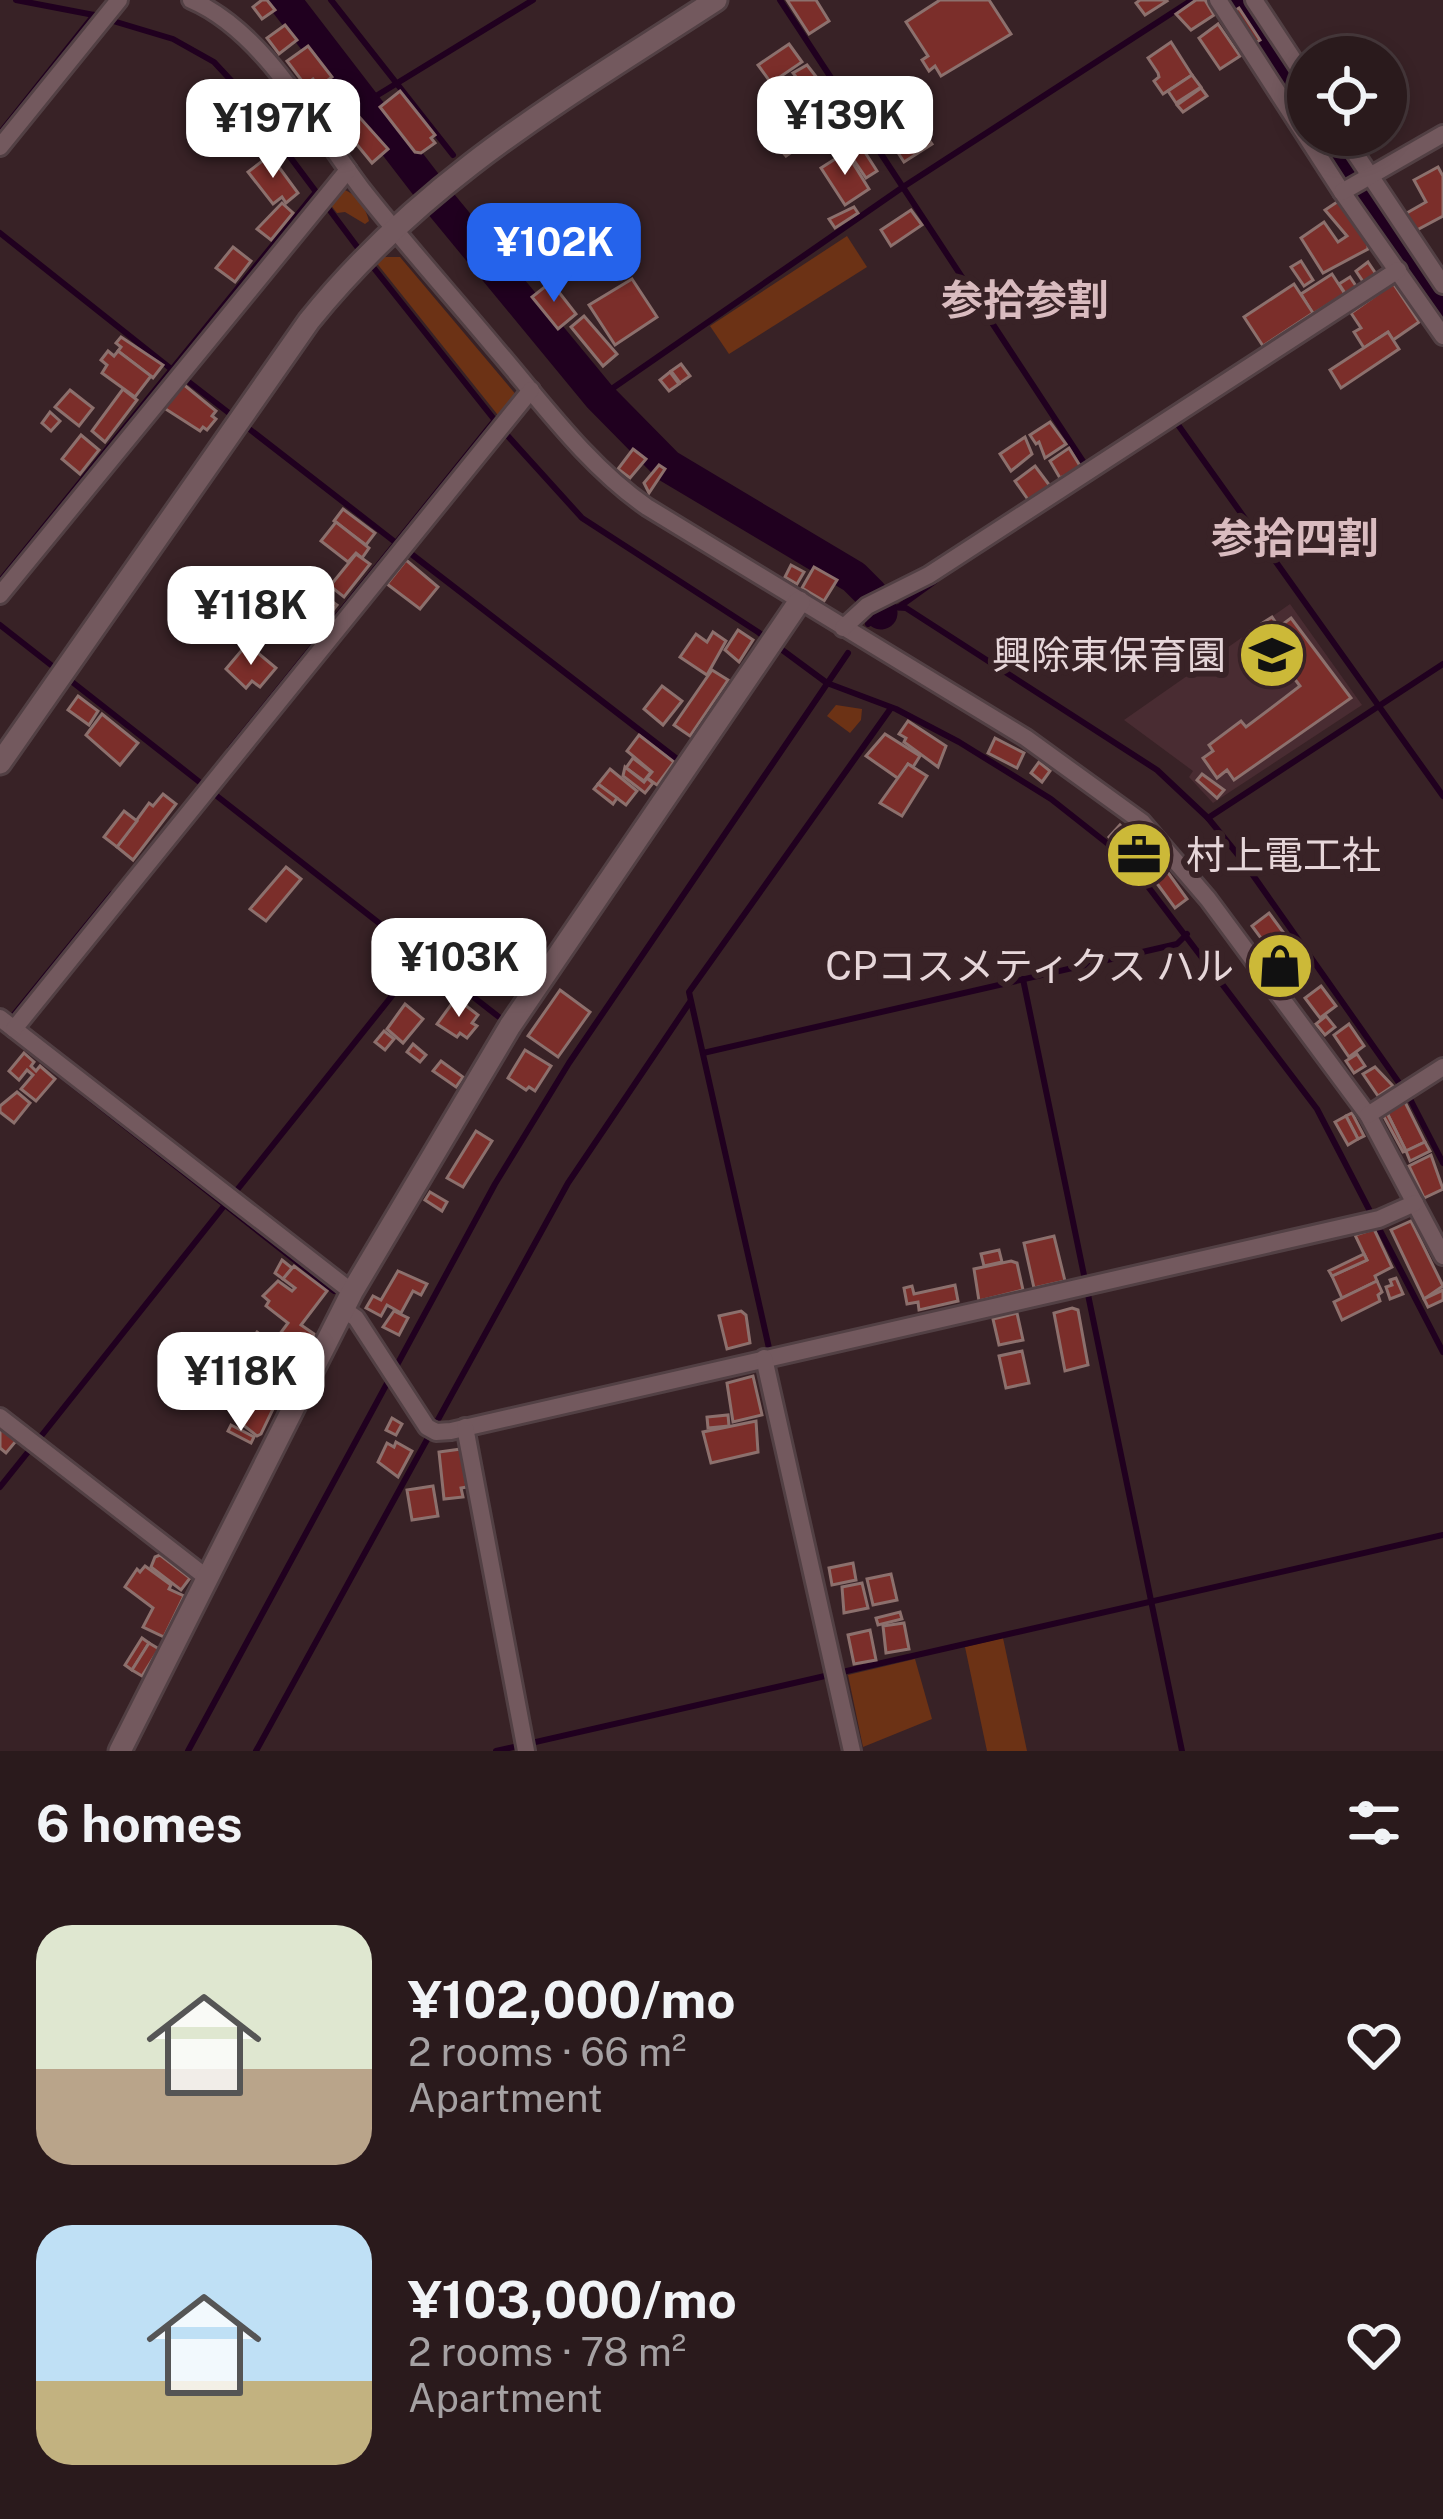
<!DOCTYPE html>
<html lang="en">
<head>
<meta charset="utf-8">
<style>
  :root { --surface:#2a1a1c; --page:#362729; --text:#f1f3f6; --muted:#a5a1a3; --line:#46383b; --accent:#2563eb }
  body { margin:0; font-family:"Public Sans","Noto Sans JP",sans-serif; background:var(--page); color:var(--text); height:100vh; display:flex; flex-direction:column; font-size:45px; white-space:nowrap }
  * { box-sizing:border-box; margin:0 }
  p { font-size:39px; color:var(--muted) }
  .icon { flex:none; width:66px; height:66px; fill:none; stroke:currentColor; stroke-width:2; stroke-linecap:round; stroke-linejoin:round }
  .map { position:relative; height:1751px; overflow:hidden }
  .panel { display:flex; flex-direction:column; background:var(--surface); flex:1 }
  .panel>* { flex:none }
  .controls { position:absolute; left:1287px; top:36px; display:grid; gap:24px }
  .controls a { display:grid; place-items:center; width:120px; height:120px; border-radius:50%; background:var(--surface); box-shadow:0 6px 18px #0003,0 0 0 3px var(--line); font-size:60px }
  .price { position:absolute; translate:-50% -102px; padding:0 27px; border-radius:24px; background:#fff; color:#222; font-size:39px; line-height:78px; filter:drop-shadow(0 3px 6px #0008) }
  .price::after { content:''; position:absolute; left:50%; top:72px; width:36px; height:27px; margin-left:-18px; background:inherit; clip-path:polygon(0 0,100% 0,50% 100%) }
  .price.selected { background:var(--accent); color:#fff }
  ul { padding:0; list-style:none }
  li { display:flex; align-items:center; gap:36px; height:300px; padding:0 36px }
  li span { display:grid; place-items:center; flex:none; width:336px; height:240px; border-radius:36px; color:#555 }
  li>.icon { margin-inline-start:auto }
  span .icon { width:144px; height:144px; fill:#fffc; stroke-width:1 }
  li b { font-size:51px }
  h2 { display:flex; justify-content:space-between; align-items:center; height:144px; padding:0 36px; font-size:51px }
  .map>svg:first-child { display:block }
</style>
</head>
<body>
<div class="map">
<svg width="1443" height="1751" viewBox="0 0 1443 1751">
  <rect width="100%" height="100%" fill="#382226"/>
  <!-- built -->
  <polygon fill="#492c32" points="1290,604 1362,705 1213,803 1189,777 1193,771 1124,720"/>
  <!-- green -->
  <g fill="#6c3215">
    <path d="M339,189C354,190 366,207 369,221L365,224L345,212L337,213L327,200Z"/>
    <polygon points="847,236 867,267 729,354 710,326"/>
    <polygon points="379,257 400,257 518,397 501,419 375,261"/>
    <polygon points="836,705 862,709 861,720 850,733 827,716"/>
    <polygon points="1003,1638 1027,1751 987,1751 965,1647"/>
    <polygon points="915,1659 932,1719 863,1747 848,1675"/>
  </g>
  <g fill="none" stroke-linecap="round" stroke-linejoin="round">
    <!-- stream -->
    <g stroke="#20001f" stroke-width="6">
      <polyline points="16,0 94,15"/>
      <polyline points="331,0 453,155"/>
      <polyline points="780,0 1086,466"/>
      <polyline points="113,21 173,39 214,62 240,90 361,252"/>
      <polyline points="363,104 533,0"/>
      <polyline points="0,133 94,15"/>
      <polyline points="0,233 170,368"/>
      <polyline points="369,262 505,433 582,518 758,632 827,683 896,709 959,742 1051,799 1127,859 1317,1109 1443,1352"/>
      <polyline points="1410,268 1415,264"/>
      <polyline points="185,379 229,413"/>
      <polyline points="600,397 903,187 1192,0"/>
      <polyline points="1176,422 1443,796"/>
      <polyline points="248,428 395,542"/>
      <polyline points="410,553 677,759"/>
      <polyline points="0,581 316,192"/>
      <polyline points="899,607 935,581"/>
      <polyline points="868,624 891,607 906,608 1157,770 1208,818 1243,861 1409,1097 1443,1163"/>
      <polyline points="0,625 51,665"/>
      <polyline points="71,681 202,784"/>
      <polyline points="230,749 495,420"/>
      <polyline points="213,793 499,1017"/>
      <polyline points="1208,818 1443,664"/>
      <polyline points="1023,979 1182,1751"/>
      <polyline points="12,1017 112,894"/>
      <polyline points="26,1048 334,1291"/>
      <polyline points="703,1053 1177,944 1187,934"/>
      <polyline points="237,1190 423,957"/>
      <polyline points="771,1357 689,992 891,708"/>
      <polyline points="42,1435 224,1206"/>
      <polyline points="0,1487 32,1447"/>
      <polyline points="188,1751 495,1184 569,1063 848,653"/>
      <polyline points="256,1751 568,1183 690,1002"/>
      <polyline points="496,1751 1443,1535"/>
    </g>
    <!-- river -->
    <g stroke="#20001f" stroke-width="33">
      <polyline points="284,0 441,204 600,397 668,466 854,577 871,594 881,613"/>
      <polyline points="1242,0 1308,100"/>
      <polyline points="1330,135 1443,307"/>
    </g>
  </g>
  <!-- building -->
  <g fill="#7b2e2a" stroke="#8c706d" stroke-width="3">
    <polygon points="262,0 267,0 275,10 262,19 253,7"/>
    <polygon points="787,0 816,0 829,21 809,34"/>
    <polygon points="940,0 989,0 1011,34 941,76 935,66 929,71 922,60 928,56 906,22"/>
    <polygon points="1140,0 1166,0 1167,1 1145,15 1136,3"/>
    <polygon points="1196,0 1205,0 1214,15 1191,30 1176,14"/>
    <polygon points="1239,8 1260,40 1252,45 1231,13"/>
    <polygon points="1218,24 1240,56 1220,69 1199,38"/>
    <polygon points="285,25 297,40 279,54 267,38"/>
    <polygon points="1171,42 1192,75 1163,94 1154,81 1159,77 1158,73 1148,58"/>
    <polygon points="789,44 802,62 771,83 758,65"/>
    <polygon points="308,46 332,77 319,87 313,79 305,85 287,61"/>
    <polygon points="807,65 832,97 826,100 834,112 816,123 806,108 800,113 792,100 799,96 790,82 797,78 793,73"/>
    <polygon points="1192,75 1201,87 1176,103 1168,91"/>
    <polygon points="1201,88 1207,96 1183,112 1177,105"/>
    <polygon points="400,91 435,135 431,138 435,143 421,153 415,152 380,107"/>
    <polygon points="793,109 805,126 784,140 772,123"/>
    <polygon points="353,110 388,149 372,163 340,124"/>
    <polygon points="255,127 270,143 261,151 246,135"/>
    <polygon points="823,127 830,137 818,146 811,136"/>
    <polygon points="920,127 932,144 904,162 893,145"/>
    <polygon points="794,139 799,147 786,156 780,149"/>
    <polygon points="859,143 877,171 866,178 847,150"/>
    <polygon points="846,152 869,189 845,205 821,168"/>
    <polygon points="270,155 298,193 286,203 282,197 273,204 248,172"/>
    <polygon points="1438,167 1443,176 1443,216 1415,231 1405,214 1426,202 1414,180"/>
    <polygon points="1340,200 1368,243 1368,249 1323,273 1301,238 1324,222 1338,242 1347,236 1325,210"/>
    <polygon points="282,203 293,213 271,240 257,229"/>
    <polygon points="854,207 858,213 835,228 829,219"/>
    <polygon points="911,210 922,225 891,246 881,230"/>
    <polygon points="233,247 251,261 235,282 216,268"/>
    <polygon points="1301,261 1313,280 1304,286 1291,267"/>
    <polygon points="1368,262 1376,274 1364,283 1356,271"/>
    <polygon points="1332,274 1345,294 1313,314 1301,294"/>
    <polygon points="1350,277 1358,289 1347,296 1339,284"/>
    <polygon points="632,279 657,317 615,345 589,305"/>
    <polygon points="551,282 576,314 558,329 532,297"/>
    <polygon points="1393,283 1419,322 1393,340 1388,332 1364,348 1354,332 1361,328 1351,313"/>
    <polygon points="1294,284 1313,313 1263,346 1244,317"/>
    <polygon points="584,316 617,354 603,366 571,327"/>
    <polygon points="1388,332 1399,349 1341,388 1330,370"/>
    <polygon points="121,337 163,365 153,378 118,351 121,347 116,343"/>
    <polygon points="108,351 114,356 118,351 151,376 135,397 102,373 107,365 101,360"/>
    <polygon points="681,364 690,376 680,383 671,371"/>
    <polygon points="670,372 679,384 669,391 660,380"/>
    <polygon points="183,384 216,411 212,416 216,419 207,430 203,427 200,431 164,408"/>
    <polygon points="123,389 137,400 105,442 92,431"/>
    <polygon points="70,390 93,408 79,426 55,407"/>
    <polygon points="50,412 60,421 51,431 42,423"/>
    <polygon points="1050,422 1066,444 1045,458 1039,442 1036,444 1030,435"/>
    <polygon points="81,435 99,450 80,474 62,459"/>
    <polygon points="1025,437 1032,454 1011,471 1000,454"/>
    <polygon points="1069,448 1082,469 1060,478 1050,461"/>
    <polygon points="633,449 646,459 630,478 618,469"/>
    <polygon points="659,465 665,469 649,493 644,483"/>
    <polygon points="1035,466 1050,486 1029,501 1015,481"/>
    <polygon points="343,509 375,533 366,545 334,521"/>
    <polygon points="336,522 369,548 362,558 356,553 348,562 321,541"/>
    <polygon points="356,554 370,564 344,597 330,586"/>
    <polygon points="406,560 438,587 420,609 387,584"/>
    <polygon points="791,565 804,572 797,584 785,577"/>
    <polygon points="814,567 837,580 824,601 802,588"/>
    <polygon points="315,589 337,605 319,628 297,612"/>
    <polygon points="1272,617 1276,623 1254,637 1250,631"/>
    <polygon points="1291,618 1351,698 1234,780 1227,770 1217,778 1203,758 1213,751 1209,745 1241,721 1246,727 1300,686 1264,638"/>
    <polygon points="738,630 753,640 739,662 725,650"/>
    <polygon points="713,632 726,641 707,675 680,657 696,634 707,642"/>
    <polygon points="247,644 276,668 260,687 252,681 246,688 226,669"/>
    <polygon points="712,670 728,680 690,736 674,725"/>
    <polygon points="662,686 682,701 663,725 644,709"/>
    <polygon points="78,696 98,711 89,725 68,710"/>
    <polygon points="102,714 138,743 120,765 86,735"/>
    <polygon points="908,721 946,746 938,767 904,742 906,738 899,734"/>
    <polygon points="885,734 920,756 913,767 908,764 899,779 866,756"/>
    <polygon points="639,735 674,762 657,785 647,778 652,772 627,751"/>
    <polygon points="995,738 1024,753 1017,768 988,753"/>
    <polygon points="633,758 651,772 644,781 626,768"/>
    <polygon points="1039,762 1050,771 1042,782 1031,773"/>
    <polygon points="908,764 927,776 902,816 880,803"/>
    <polygon points="625,767 644,782 647,778 653,783 645,793 623,776"/>
    <polygon points="610,769 637,791 626,805 598,784"/>
    <polygon points="1202,774 1224,790 1217,798 1197,780"/>
    <polygon points="598,784 617,798 613,804 594,789"/>
    <polygon points="163,794 176,804 133,860 117,847 149,803 153,806"/>
    <polygon points="124,811 137,821 117,847 104,837"/>
    <polygon points="1120,825 1169,874 1187,899 1175,908 1156,882 1109,837"/>
    <polygon points="286,867 301,879 266,921 250,909"/>
    <polygon points="1269,913 1283,932 1266,945 1252,926"/>
    <polygon points="1287,935 1303,958 1286,971 1269,948"/>
    <polygon points="1321,986 1336,1006 1320,1018 1305,998"/>
    <polygon points="560,990 590,1012 558,1057 528,1036"/>
    <polygon points="456,998 478,1015 472,1023 477,1026 467,1038 460,1033 457,1037 437,1024"/>
    <polygon points="405,1004 423,1019 403,1043 387,1029"/>
    <polygon points="1326,1016 1335,1027 1325,1035 1316,1024"/>
    <polygon points="1349,1024 1364,1046 1349,1057 1334,1035"/>
    <polygon points="384,1031 394,1039 385,1050 375,1042"/>
    <polygon points="413,1044 426,1055 420,1062 407,1052"/>
    <polygon points="525,1050 551,1066 535,1091 529,1087 526,1090 508,1078"/>
    <polygon points="24,1053 34,1062 31,1066 36,1071 40,1066 55,1079 36,1101 21,1089 33,1075 27,1070 19,1080 9,1071"/>
    <polygon points="1357,1054 1365,1066 1354,1073 1346,1061"/>
    <polygon points="441,1061 463,1077 456,1087 433,1071"/>
    <polygon points="1375,1067 1393,1086 1378,1096 1363,1074"/>
    <polygon points="17,1092 30,1103 14,1123 0,1112 0,1106"/>
    <polygon points="1405,1102 1425,1142 1406,1151 1387,1113"/>
    <polygon points="1352,1113 1364,1136 1358,1139 1346,1116"/>
    <polygon points="1387,1113 1406,1151 1403,1152 1383,1115"/>
    <polygon points="1346,1116 1358,1139 1348,1145 1335,1122"/>
    <polygon points="476,1131 492,1141 463,1187 447,1178"/>
    <polygon points="1425,1142 1430,1151 1410,1161 1406,1151"/>
    <polygon points="1431,1155 1443,1189 1424,1198 1409,1166"/>
    <polygon points="430,1192 447,1202 442,1211 425,1200"/>
    <polygon points="1411,1221 1443,1286 1424,1299 1391,1230"/>
    <polygon points="1374,1229 1392,1267 1375,1276 1377,1281 1342,1298 1332,1276 1367,1260 1355,1235"/>
    <polygon points="1054,1236 1065,1281 1034,1288 1024,1243"/>
    <polygon points="999,1250 1002,1262 984,1266 981,1254"/>
    <polygon points="1364,1254 1367,1260 1332,1276 1329,1271"/>
    <polygon points="282,1260 292,1268 283,1279 275,1273"/>
    <polygon points="1011,1261 1017,1263 1023,1290 979,1301 974,1269"/>
    <polygon points="294,1266 327,1291 301,1325 314,1334 313,1339 286,1376 262,1358 288,1323 266,1306 269,1301 263,1296 278,1281 292,1291 295,1288 283,1279"/>
    <polygon points="398,1271 427,1284 421,1295 413,1291 401,1313 387,1305 381,1316 366,1308 373,1296 381,1300"/>
    <polygon points="1396,1278 1403,1294 1390,1299 1386,1287 1392,1285 1390,1280"/>
    <polygon points="1377,1281 1382,1292 1378,1295 1380,1301 1342,1320 1334,1302"/>
    <polygon points="955,1285 958,1301 919,1310 918,1302 907,1304 904,1288 912,1286 914,1294"/>
    <polygon points="1443,1290 1443,1300 1428,1307 1424,1299"/>
    <polygon points="1072,1308 1078,1310 1088,1365 1065,1371 1054,1313"/>
    <polygon points="394,1311 408,1318 399,1335 383,1327"/>
    <polygon points="741,1311 746,1315 750,1343 727,1349 719,1316"/>
    <polygon points="1017,1313 1023,1340 999,1345 993,1319"/>
    <polygon points="257,1332 273,1344 266,1353 250,1341"/>
    <polygon points="1022,1351 1029,1383 1006,1388 999,1356"/>
    <polygon points="262,1368 283,1385 273,1398 252,1381"/>
    <polygon points="753,1376 762,1415 733,1422 727,1383"/>
    <polygon points="255,1398 274,1407 261,1434 257,1436 242,1424"/>
    <polygon points="728,1415 729,1426 708,1428 707,1417"/>
    <polygon points="392,1418 402,1424 396,1435 386,1430"/>
    <polygon points="756,1421 758,1452 711,1463 703,1432"/>
    <polygon points="231,1425 254,1437 251,1443 228,1431"/>
    <polygon points="0,1428 16,1441 6,1453 0,1448"/>
    <polygon points="396,1442 412,1451 398,1477 378,1462 387,1443 394,1447"/>
    <polygon points="461,1449 467,1487 461,1488 463,1497 444,1499 439,1452"/>
    <polygon points="433,1486 438,1516 412,1520 407,1490"/>
    <polygon points="160,1555 190,1578 181,1590 151,1567 155,1557"/>
    <polygon points="853,1563 856,1580 832,1585 829,1568"/>
    <polygon points="145,1566 171,1585 169,1589 184,1596 164,1637 143,1627 153,1608 125,1587 137,1569 140,1572"/>
    <polygon points="891,1574 897,1600 873,1605 867,1579"/>
    <polygon points="862,1583 868,1608 844,1613 842,1587"/>
    <polygon points="900,1612 902,1619 878,1625 876,1618"/>
    <polygon points="904,1623 909,1649 886,1653 883,1626"/>
    <polygon points="870,1630 876,1660 854,1664 848,1635"/>
    <polygon points="142,1638 149,1643 132,1670 125,1665"/>
    <polygon points="149,1643 159,1649 142,1676 132,1670"/>
  </g>
  <g fill="none" stroke-linecap="round" stroke-linejoin="round">
    <!-- minor casing -->
    <g stroke="#524044" stroke-width="22">
      <g id="minor">
        <path d="M191,0C264,31 314,126 361,188C404,243 451,295 496,349C544,405 587,465 647,507L1026,738L1142,822L1208,899L1368,1115L1443,1256"/>
        <polyline points="1218,0 1342,192 1443,336"/>
        <polyline points="1254,0 1308,82"/>
        <polyline points="1343,135 1443,285"/>
        <polyline points="0,147 119,0"/>
        <polyline points="1342,192 1443,134"/>
        <polyline points="0,595 348,170"/>
        <polyline points="843,628 867,606 929,575 1398,270"/>
        <polyline points="0,1018 352,1292"/>
        <polyline points="14,1029 531,390"/>
        <polyline points="1368,1115 1443,1067"/>
        <polyline points="343,1309 356,1318 427,1427 436,1432 451,1431 1379,1219 1415,1203"/>
        <polyline points="764,1358 852,1751"/>
        <polyline points="0,1417 206,1577"/>
        <polyline points="465,1427 526,1751"/>
      </g>
    </g>
    <!-- tertiary casing -->
    <g stroke="#524044" stroke-width="27">
      <g id="tertiary">
        <path d="M0,763L309,321C425,177 564,99 716,0"/>
        <polyline points="120,1751 352,1292 510,1026 799,602"/>
      </g>
    </g>
    <!-- minor -->
    <use href="#minor" stroke="#73595e" stroke-width="16"/>
    <!-- tertiary -->
    <use href="#tertiary" stroke="#73595e" stroke-width="21"/>
  </g>
  <!-- icons -->
  <defs>
    <g id="school-disc" transform="scale(3.45)"><circle r="9.5" fill="#ccb938" stroke="#382226"/><path d="M0-5L7-2L0 1L-7-2ZM-4 1L0 2.5L4 1V4Q0 6-4 4Z" fill="#111"/></g>
    <g id="office-disc" transform="scale(3.45)"><circle r="9.5" fill="#ccb938" stroke="#382226"/><path d="M-6-3h4V-5.5h4V-3h4V5H-6ZM-1-4.5V-3h2v-1.5ZM-6 0V1H6V0Z" fill="#111"/></g>
    <g id="shop-disc" transform="scale(3.45)"><circle r="9.5" fill="#ccb938" stroke="#382226"/><path d="M-5-2.5h2.3a2.7 3.5 0 0 1 5.4 0H5L5.5 6h-11ZM-1.5-2.5h3a1.5 2.3 0 0 0-3 0Z" fill="#111"/></g>
  </defs>
  <g fill-rule="evenodd">
    <use href="#school-disc" x="1272" y="655"/>
    <use href="#office-disc" x="1139" y="855"/>
    <use href="#shop-disc" x="1280" y="966"/>
  </g>
  <g text-anchor="middle" stroke-width="12" stroke-linejoin="round" paint-order="stroke">
    <!-- poi labels -->
    <g font-size="39" fill="#e6d6d9" stroke="#382226" text-anchor="end">
      <text x="1226" y="669">興除東保育園</text>
      <text x="1186" y="869" text-anchor="start">村上電工社</text>
      <text x="1234" y="980">CPコスメティクス ハル</text>
    </g>
    <!-- neighbourhood labels -->
    <g font-size="42" font-weight="bold" fill="#d9bbbf" stroke="#382226">
      <text x="1025" y="315">参拾参割</text>
      <text x="1295" y="553">参拾四割</text>
    </g>
  </g>
</svg>
<div class="controls">
<a><svg class="icon" aria-label="locate" viewBox="0 0 24 24"><circle cx="12" cy="12" r="6"/><path d="M12 2v4M12 18v4M2 12h4M18 12h4"/></svg></a>
</div>
<b class="price" style="left:845px;top:178px">¥139K</b>
<b class="price" style="left:273px;top:181px">¥197K</b>
<b class="price selected" style="left:554px;top:305px">¥102K</b>
<b class="price" style="left:251px;top:668px">¥118K</b>
<b class="price" style="left:459px;top:1020px">¥103K</b>
<b class="price" style="left:241px;top:1434px">¥118K</b>
</div>
<section class="panel">
<h2>6 homes<svg class="icon" aria-label="filters" viewBox="0 0 24 24"><path d="M4 7h16M4 17h16"/><circle cx="9" cy="7" r="2"/><circle cx="15" cy="17" r="2"/></svg></h2>
<ul>
<li><span style="background:linear-gradient(#dfe7d0 60%,#b9a48a 0)"><svg class="icon" aria-label="home" viewBox="0 0 24 24"><path d="M3 11l9-7 9 7M6 9v11h12V9"/></svg></span><div><b>¥102,000/mo</b><p>2 rooms · 66 m²</p><p>Apartment</p></div><svg class="icon" aria-label="heart" viewBox="0 0 24 24"><path d="M12 20l-8-8c-3-5 5-10 8-4 3-6 11-1 8 4z"/></svg></li>
<li><span style="background:linear-gradient(#bfe0f5 65%,#c2b280 0)"><svg class="icon" aria-label="home" viewBox="0 0 24 24"><path d="M3 11l9-7 9 7M6 9v11h12V9"/></svg></span><div><b>¥103,000/mo</b><p>2 rooms · 78 m²</p><p>Apartment</p></div><svg class="icon" aria-label="heart" viewBox="0 0 24 24"><path d="M12 20l-8-8c-3-5 5-10 8-4 3-6 11-1 8 4z"/></svg></li>
</ul>
</section>
</body>
</html>
